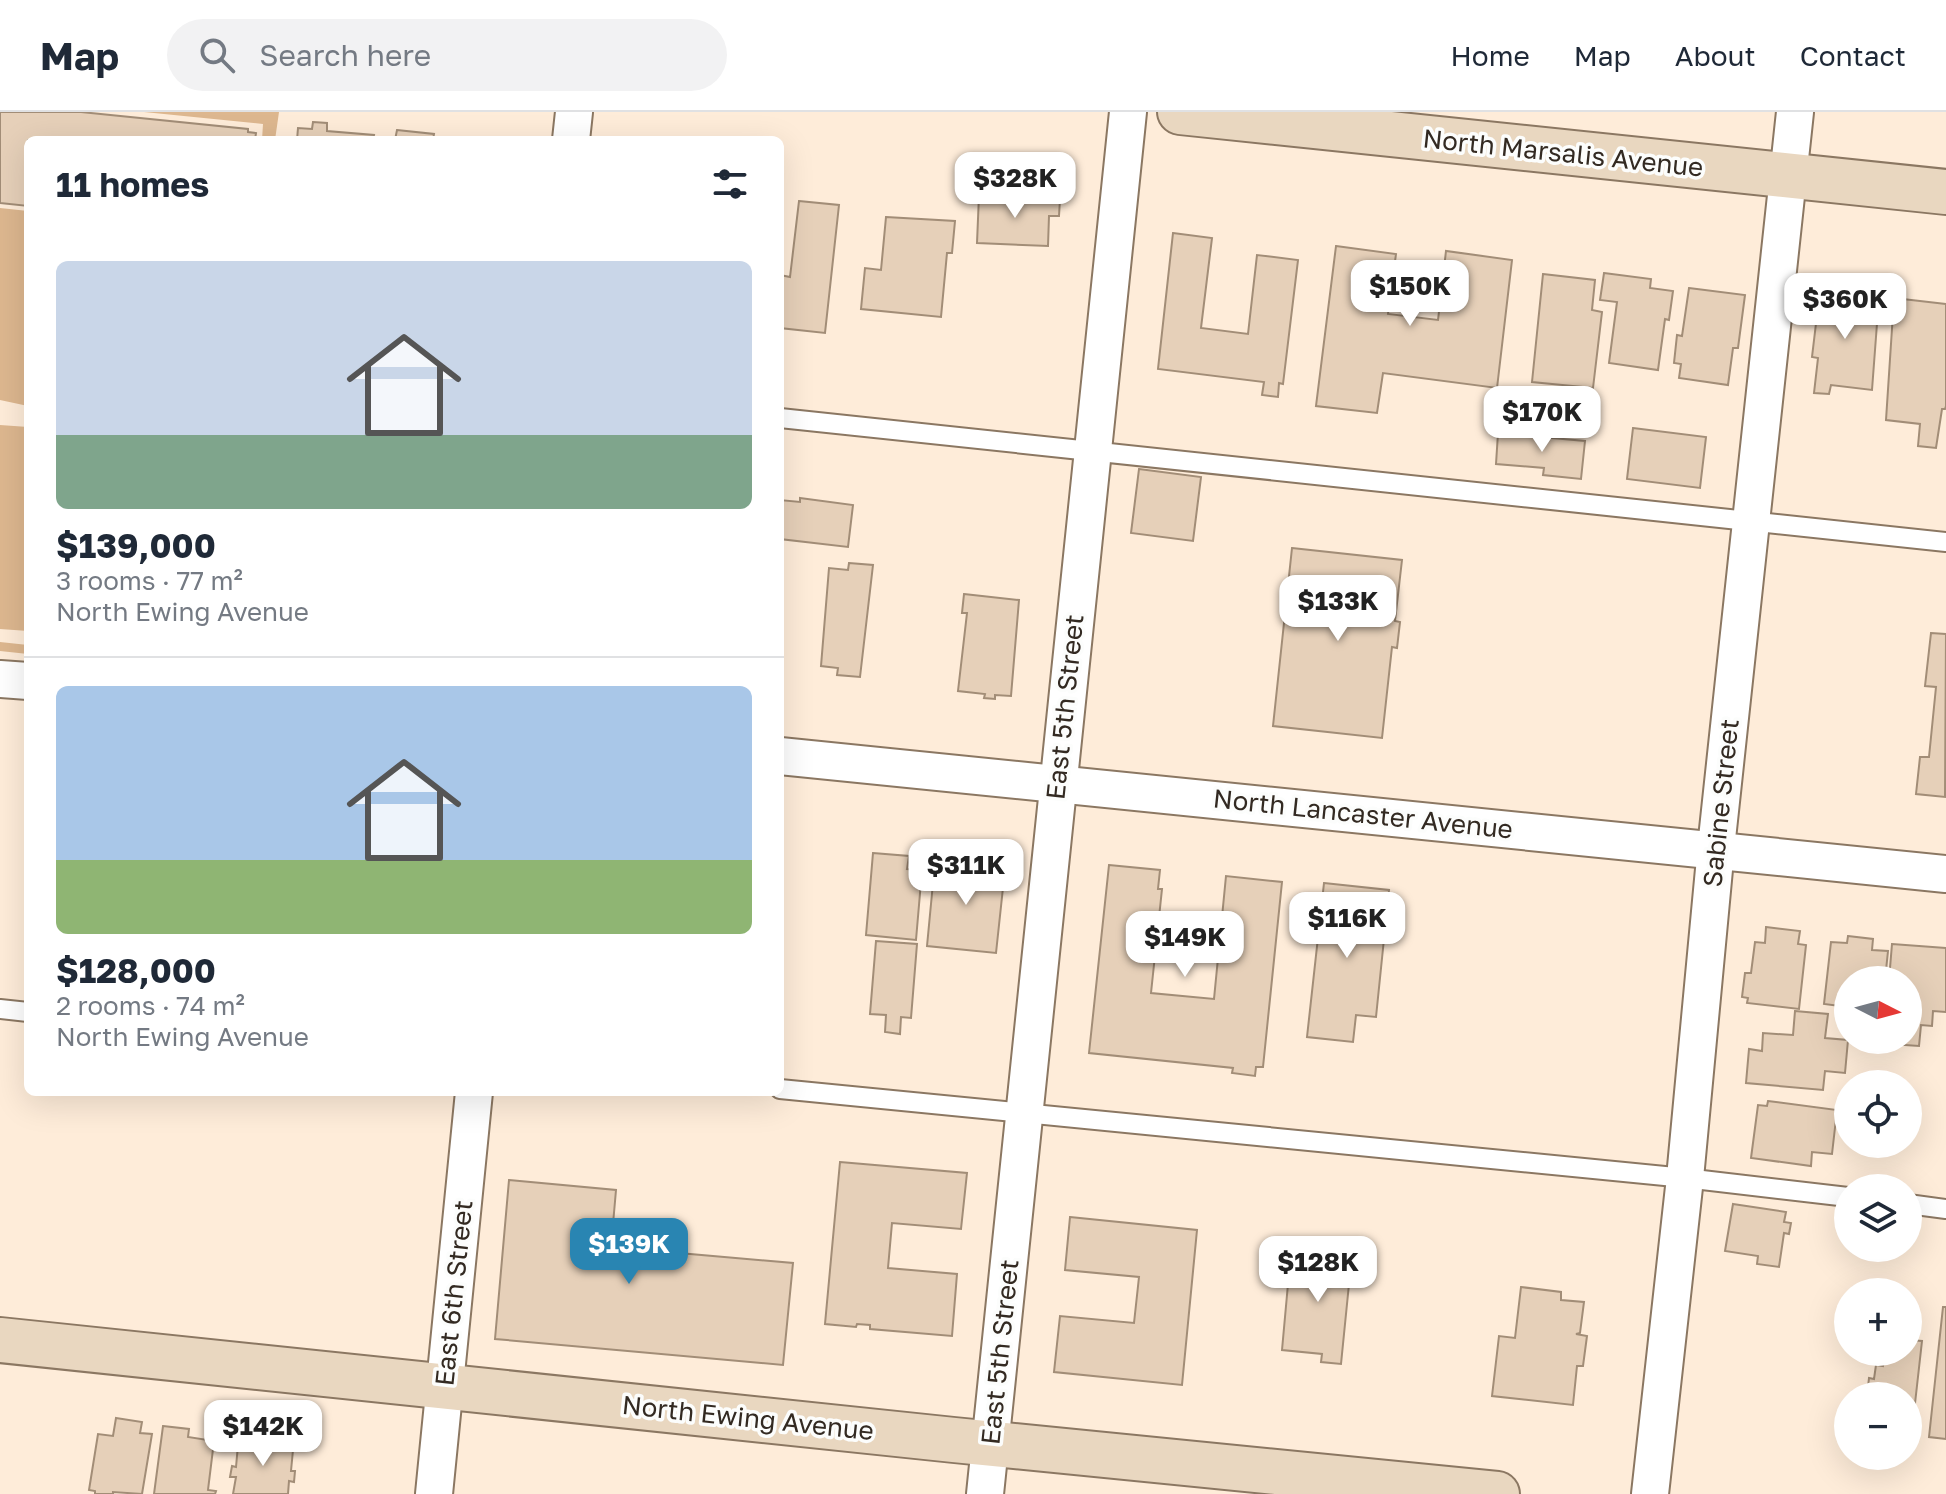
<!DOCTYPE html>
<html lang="en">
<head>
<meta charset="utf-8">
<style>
  :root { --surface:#fff; --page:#f2f2f3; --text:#1f2937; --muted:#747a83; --line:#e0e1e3; --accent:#2985b2 }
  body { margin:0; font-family:"Golos Text",sans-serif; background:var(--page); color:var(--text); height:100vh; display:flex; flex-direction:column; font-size:30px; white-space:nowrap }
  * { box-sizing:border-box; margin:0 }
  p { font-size:26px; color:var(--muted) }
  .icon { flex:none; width:44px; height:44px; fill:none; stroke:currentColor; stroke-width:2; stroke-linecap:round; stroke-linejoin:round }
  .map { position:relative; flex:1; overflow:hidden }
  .sheet { position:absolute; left:24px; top:24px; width:760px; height:960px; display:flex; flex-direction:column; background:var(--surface); border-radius:12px; box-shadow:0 8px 32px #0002 }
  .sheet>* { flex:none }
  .needle { width:52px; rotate:96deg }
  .fabs { position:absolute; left:1834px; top:854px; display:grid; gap:16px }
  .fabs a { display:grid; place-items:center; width:88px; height:88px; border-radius:50%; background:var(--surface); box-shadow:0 8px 32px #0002; font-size:40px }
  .price { position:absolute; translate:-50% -68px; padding:0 18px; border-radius:16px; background:#fff; color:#222; font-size:26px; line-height:52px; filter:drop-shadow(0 2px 4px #0008) }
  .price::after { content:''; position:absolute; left:50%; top:48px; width:24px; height:18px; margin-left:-12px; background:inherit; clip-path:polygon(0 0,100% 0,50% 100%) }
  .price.current { background:var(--accent); color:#fff }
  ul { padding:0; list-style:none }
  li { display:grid; align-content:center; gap:16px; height:424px; padding:0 32px }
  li+li { border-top:2px solid var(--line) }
  li span { display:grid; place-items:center; height:248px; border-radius:12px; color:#555 }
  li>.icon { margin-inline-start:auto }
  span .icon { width:144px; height:144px; fill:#fffc; stroke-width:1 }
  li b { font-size:34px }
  h2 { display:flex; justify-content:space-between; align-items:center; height:96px; padding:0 32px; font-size:34px }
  header { display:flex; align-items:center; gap:48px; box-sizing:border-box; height:112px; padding:0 40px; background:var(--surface); border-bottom:2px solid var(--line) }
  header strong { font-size:38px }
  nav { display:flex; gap:44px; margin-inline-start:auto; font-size:28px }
  .search { width:560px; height:72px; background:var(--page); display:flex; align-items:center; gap:20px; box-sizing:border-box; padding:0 28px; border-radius:44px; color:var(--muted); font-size:30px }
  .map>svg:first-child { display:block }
</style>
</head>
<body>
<header>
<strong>Map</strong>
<div class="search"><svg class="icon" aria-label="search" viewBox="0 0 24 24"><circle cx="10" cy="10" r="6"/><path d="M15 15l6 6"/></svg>Search here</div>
<nav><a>Home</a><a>Map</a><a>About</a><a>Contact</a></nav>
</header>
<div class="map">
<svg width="1946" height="1382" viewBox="0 0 1946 1382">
  <rect width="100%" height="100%" fill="#feecd9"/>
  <!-- green -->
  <g fill="#ddb78f">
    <polygon points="144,0 279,0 275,28 262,28 263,12"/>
    <polygon points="0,96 28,99 28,294 0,288"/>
    <polygon points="0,313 28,315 28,519 0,517"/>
    <polygon points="0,530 28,533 28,542 0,539"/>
  </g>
  <!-- building -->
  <g fill="#e6d0b9" stroke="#a28d77" stroke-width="2">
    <polygon points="0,0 81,0 248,17 248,20 256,21 255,28 28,28 28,94 0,91"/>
    <polygon points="313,10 327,11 327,19 374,23 373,28 297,28 298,16 312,17"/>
    <polygon points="397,18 434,22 433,28 395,28"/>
    <polygon points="979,83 1060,87 1059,104 1049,104 1048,134 977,131"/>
    <polygon points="799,89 839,93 825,221 780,216 780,163 790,165"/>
    <polygon points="886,105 955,109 952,141 947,141 941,205 861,197 865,156 881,158"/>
    <polygon points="1173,121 1212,126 1201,216 1248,222 1257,143 1298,148 1283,272 1279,271 1278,285 1262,283 1264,270 1158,257"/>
    <polygon points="1336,134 1396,142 1388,202 1438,208 1446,139 1512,148 1497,276 1383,261 1377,301 1316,294"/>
    <polygon points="1604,161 1651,167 1650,176 1673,179 1669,208 1665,207 1658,258 1609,251 1617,190 1600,188"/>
    <polygon points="1543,162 1595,168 1592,198 1602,200 1593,276 1532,270"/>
    <polygon points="1689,176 1745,183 1738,236 1733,236 1728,273 1679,266 1681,252 1674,251 1677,223 1682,224"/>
    <polygon points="1820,178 1879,185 1872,278 1831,273 1829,282 1814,281 1818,246 1812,245"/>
    <polygon points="1894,186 1946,192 1946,294 1945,297 1942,297 1936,336 1918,334 1920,312 1886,308"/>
    <polygon points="1633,316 1706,325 1700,376 1627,367"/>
    <polygon points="1498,321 1585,329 1581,367 1543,363 1544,356 1496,352"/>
    <polygon points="1139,357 1201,365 1193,429 1131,421"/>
    <polygon points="800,386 853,393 848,435 780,427 780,388 800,390"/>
    <polygon points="1292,436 1402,448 1395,509 1400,510 1397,536 1392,535 1382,626 1273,614"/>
    <polygon points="849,451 873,453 860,565 837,563 838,556 821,554 829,456 848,458"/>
    <polygon points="964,482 1019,488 1011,584 995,583 995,587 984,586 985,582 958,579 967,501 962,501"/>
    <polygon points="1931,521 1946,522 1945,685 1916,682 1920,645 1929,645 1936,575 1925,574"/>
    <polygon points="873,741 909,744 907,757 922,758 916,828 866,823"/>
    <polygon points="935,750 1005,757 996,841 927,834"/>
    <polygon points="1109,753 1160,758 1158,777 1162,777 1151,881 1214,887 1226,764 1282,770 1263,955 1256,955 1255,964 1232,961 1233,956 1089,941"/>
    <polygon points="1324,771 1389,778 1376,905 1356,903 1353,930 1307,925"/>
    <polygon points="1766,815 1800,819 1798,832 1806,833 1799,897 1747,891 1748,886 1742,885 1745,861 1751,861 1755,830 1765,831"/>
    <polygon points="1848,824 1873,827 1872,838 1888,839 1885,868 1848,868 1848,895 1824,892 1831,830 1847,831"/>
    <polygon points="876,829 917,832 911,906 901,905 900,922 885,920 886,903 870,902"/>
    <polygon points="1892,832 1946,836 1946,900 1933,899 1932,914 1921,913 1919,934 1890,932 1890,928 1908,928 1908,868 1889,868"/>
    <polygon points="1795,899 1828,902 1825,926 1848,928 1845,961 1825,959 1823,978 1746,971 1749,937 1762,939 1763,921 1793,923"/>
    <polygon points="1768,989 1837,998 1832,1042 1812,1040 1811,1054 1751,1046 1758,993 1767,994"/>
    <polygon points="840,1050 967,1061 961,1117 892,1111 888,1156 957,1162 952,1224 870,1217 870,1213 857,1212 856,1215 825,1212"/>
    <polygon points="509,1068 616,1078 611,1135 793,1151 783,1253 495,1227"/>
    <polygon points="1733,1092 1786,1100 1784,1110 1791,1111 1789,1122 1784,1121 1779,1155 1757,1152 1758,1144 1725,1139"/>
    <polygon points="1070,1105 1197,1118 1182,1273 1054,1260 1060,1204 1134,1211 1139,1165 1065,1158"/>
    <polygon points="1298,1137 1352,1142 1341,1252 1321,1250 1322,1242 1282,1238 1289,1161 1295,1161"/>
    <polygon points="1521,1175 1561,1180 1561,1188 1584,1190 1580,1221 1576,1222 1587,1224 1583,1254 1577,1254 1573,1293 1492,1284 1499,1224 1515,1226"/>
    <polygon points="1943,1195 1946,1195 1946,1327 1929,1325"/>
    <polygon points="1908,1228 1922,1229 1911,1327 1908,1327 1908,1284 1867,1284 1869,1266 1874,1267 1876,1253 1883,1254 1885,1240 1908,1240"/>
    <polygon points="116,1306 142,1310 140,1321 152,1322 142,1382 113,1380 113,1382 95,1382 95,1379 89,1378 98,1322 113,1324"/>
    <polygon points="163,1314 189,1317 188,1325 214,1329 208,1378 216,1379 215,1382 154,1382"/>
    <polygon points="253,1323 280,1326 279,1337 293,1338 291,1359 295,1359 294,1370 289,1369 288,1382 233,1382 236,1365 230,1365 232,1354 236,1355 238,1333 252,1335"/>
  </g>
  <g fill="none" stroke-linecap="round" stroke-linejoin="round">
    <!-- lane casing -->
    <g stroke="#8b7762" stroke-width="22">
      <g id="lane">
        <polyline points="780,306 1946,430"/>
        <polyline points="0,897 28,900"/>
        <polyline points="780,977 1685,1066 1848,1085"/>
        <polyline points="1908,1092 1946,1097"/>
      </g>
    </g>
    <!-- street casing -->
    <g stroke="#8b7762" stroke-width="40">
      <g id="street">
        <polyline points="571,28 574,0"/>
        <polyline points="0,567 28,569"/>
        <polyline points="780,644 1946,762"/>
        <polyline points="434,1382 474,980"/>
        <polyline points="985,1382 1128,0"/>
        <polyline points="1650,1382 1685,1066 1716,736 1795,0"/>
      </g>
    </g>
    <!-- secondary casing -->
    <g stroke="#8b7762" stroke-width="48">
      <g id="secondary">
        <polyline points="1180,0 1946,80"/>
        <polyline points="0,1228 954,1328 1497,1382"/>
      </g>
    </g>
    <!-- lane -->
    <use href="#lane" stroke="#fff" stroke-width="18"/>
    <!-- street -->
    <use href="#street" stroke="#fff" stroke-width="36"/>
    <!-- secondary -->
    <use href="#secondary" stroke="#e9d7c0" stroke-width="44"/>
  </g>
  <g text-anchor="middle" stroke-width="7" stroke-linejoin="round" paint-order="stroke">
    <!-- street labels -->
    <g font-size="26" fill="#332a22" stroke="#fcfdfc">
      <text transform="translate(1563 41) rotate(6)" y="9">North Marsalis Avenue</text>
      <text transform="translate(1065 595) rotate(-84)" y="9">East 5th Street</text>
      <text transform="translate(1721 691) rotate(-84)" y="9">Sabine Street</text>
      <text transform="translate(1363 702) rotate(6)" y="9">North Lancaster Avenue</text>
      <text transform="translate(454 1181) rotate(-84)" y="9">East 6th Street</text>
      <text transform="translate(1000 1240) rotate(-84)" y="9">East 5th Street</text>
      <text transform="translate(748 1306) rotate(6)" y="9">North Ewing Avenue</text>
    </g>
  </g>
</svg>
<div class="fabs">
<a><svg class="needle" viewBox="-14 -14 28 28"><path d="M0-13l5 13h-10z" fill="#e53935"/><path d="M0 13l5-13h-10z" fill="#747a83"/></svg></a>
<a><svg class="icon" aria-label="locate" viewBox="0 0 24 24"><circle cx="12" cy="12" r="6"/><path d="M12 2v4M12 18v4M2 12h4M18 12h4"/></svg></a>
<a><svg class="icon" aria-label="layers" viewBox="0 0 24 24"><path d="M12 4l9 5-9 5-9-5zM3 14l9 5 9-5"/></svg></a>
<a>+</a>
<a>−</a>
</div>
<b class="price" style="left:1015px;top:108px">$328K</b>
<b class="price" style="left:1410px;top:216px">$150K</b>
<b class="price" style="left:1845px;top:229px">$360K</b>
<b class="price" style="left:1542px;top:342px">$170K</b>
<b class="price" style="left:1338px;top:531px">$133K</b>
<b class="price" style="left:966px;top:795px">$311K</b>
<b class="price" style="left:1347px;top:848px">$116K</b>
<b class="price" style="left:1185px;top:867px">$149K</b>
<b class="price current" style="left:629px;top:1174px">$139K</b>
<b class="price" style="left:1318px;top:1192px">$128K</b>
<b class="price" style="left:263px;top:1356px">$142K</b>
<section class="sheet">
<h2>11 homes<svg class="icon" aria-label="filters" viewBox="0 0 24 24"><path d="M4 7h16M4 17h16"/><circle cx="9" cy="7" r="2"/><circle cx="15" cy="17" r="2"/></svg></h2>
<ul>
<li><span style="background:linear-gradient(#c9d6e8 70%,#7fa58c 0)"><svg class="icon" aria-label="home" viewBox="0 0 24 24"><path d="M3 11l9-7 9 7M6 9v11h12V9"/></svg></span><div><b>$139,000</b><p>3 rooms · 77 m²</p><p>North Ewing Avenue</p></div></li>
<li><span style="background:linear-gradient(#a9c7e8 70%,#8fb573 0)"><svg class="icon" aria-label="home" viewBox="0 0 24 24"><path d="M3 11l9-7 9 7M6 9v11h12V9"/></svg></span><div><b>$128,000</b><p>2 rooms · 74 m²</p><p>North Ewing Avenue</p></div></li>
</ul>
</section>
</div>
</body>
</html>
